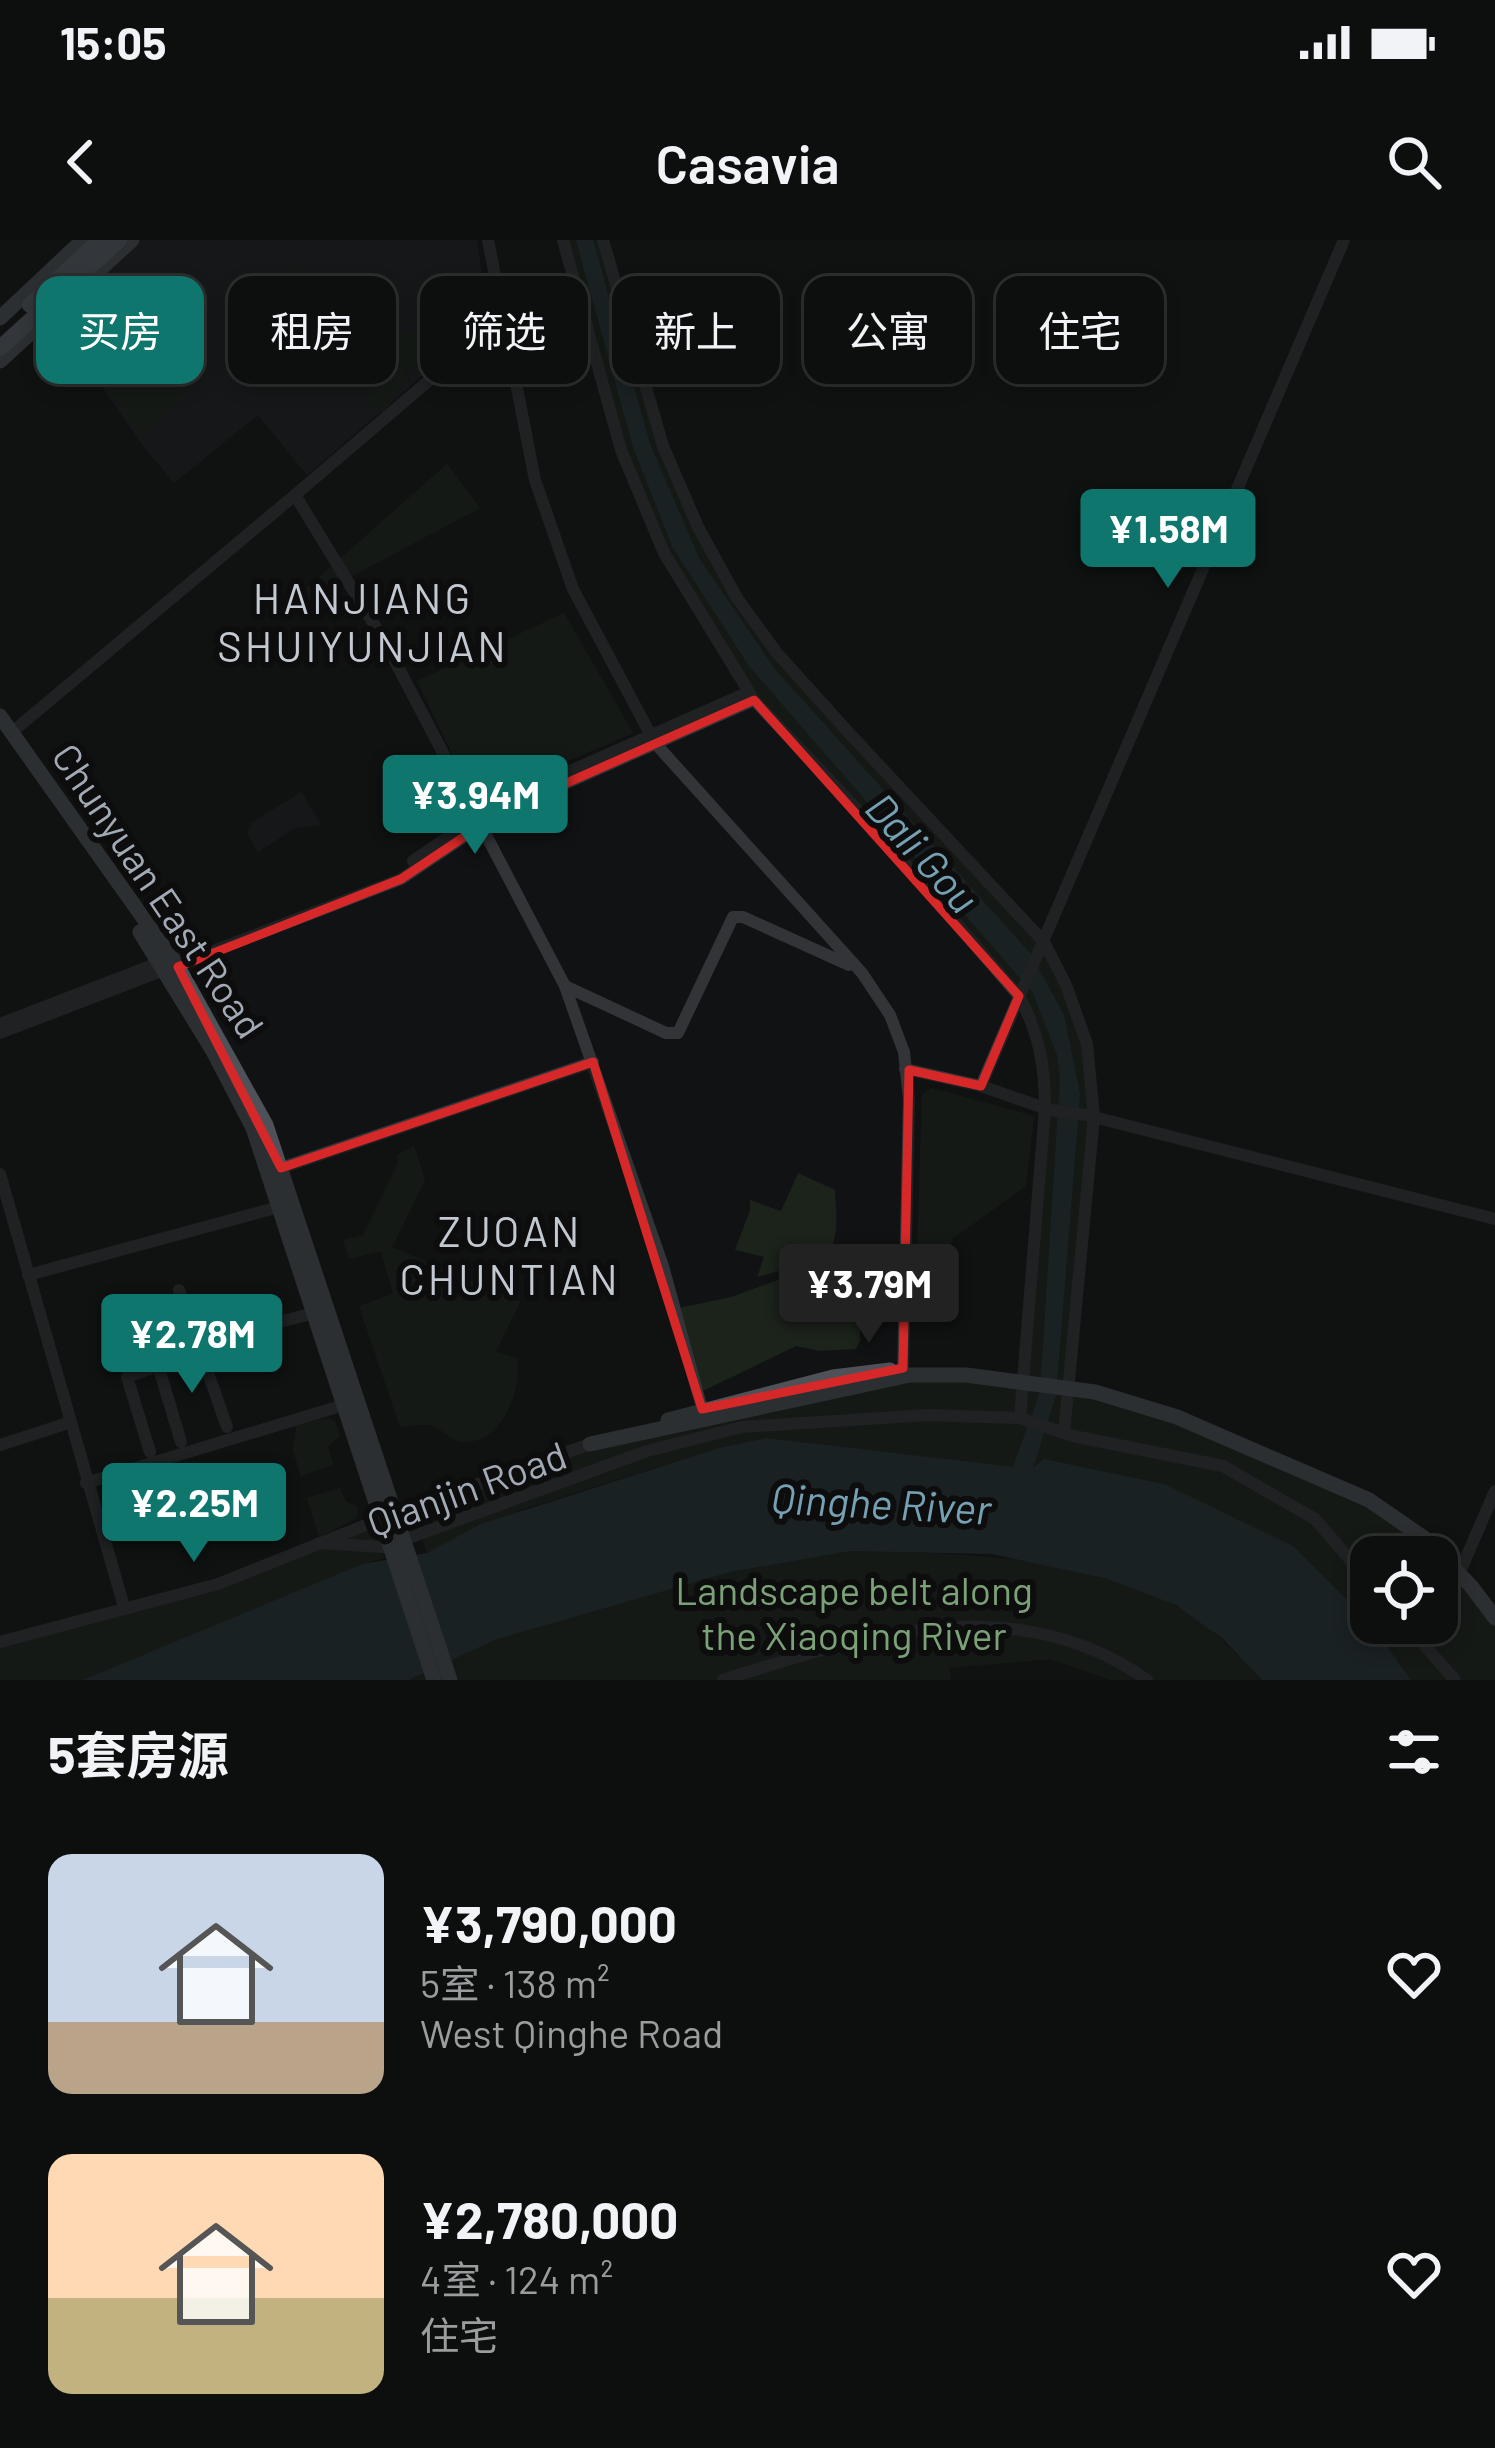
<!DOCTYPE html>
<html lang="zh">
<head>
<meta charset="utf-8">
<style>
  :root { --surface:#0d0e0e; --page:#1b1c1c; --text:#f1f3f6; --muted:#9a9c9e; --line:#2d2e2e; --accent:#0f766e }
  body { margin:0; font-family:Barlow,"Noto Sans SC",sans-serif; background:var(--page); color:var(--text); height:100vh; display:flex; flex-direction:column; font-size:45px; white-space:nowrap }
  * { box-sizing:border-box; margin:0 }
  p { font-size:39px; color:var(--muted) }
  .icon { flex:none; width:66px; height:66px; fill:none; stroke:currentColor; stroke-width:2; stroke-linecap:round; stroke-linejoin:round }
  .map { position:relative; height:1440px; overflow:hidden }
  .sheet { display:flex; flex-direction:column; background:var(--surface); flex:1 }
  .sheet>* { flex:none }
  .banner { position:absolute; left:36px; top:36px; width:1425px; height:108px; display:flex; gap:24px }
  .controls { position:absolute; left:1350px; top:1296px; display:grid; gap:24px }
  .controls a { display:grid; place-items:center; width:108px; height:108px; border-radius:24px; background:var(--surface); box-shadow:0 6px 18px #0003,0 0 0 3px var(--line); font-size:60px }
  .price { position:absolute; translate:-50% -102px; padding:0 27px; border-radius:12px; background:var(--accent); color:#fff; font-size:39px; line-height:78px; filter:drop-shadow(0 3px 6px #0008) }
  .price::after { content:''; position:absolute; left:50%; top:72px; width:36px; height:27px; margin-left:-18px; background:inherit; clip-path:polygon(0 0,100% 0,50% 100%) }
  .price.on { background:#222; color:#fff }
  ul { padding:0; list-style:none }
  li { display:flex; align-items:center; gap:36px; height:300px; padding:0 48px }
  li span { display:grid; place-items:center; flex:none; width:336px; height:240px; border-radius:24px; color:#555 }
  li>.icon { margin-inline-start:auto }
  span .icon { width:144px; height:144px; fill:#fffc; stroke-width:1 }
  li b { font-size:51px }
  h2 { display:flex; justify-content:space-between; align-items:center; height:144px; padding:0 48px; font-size:51px }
  .tag { padding:0 42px; border-radius:24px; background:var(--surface); box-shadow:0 6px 18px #0003,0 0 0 3px var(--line); font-size:42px; line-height:108px }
  .tag.on { background:var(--accent); color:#fff }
  .status { display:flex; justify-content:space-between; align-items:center; height:84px; padding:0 60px; background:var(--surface); direction:ltr }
  .status svg { height:33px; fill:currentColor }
  header { display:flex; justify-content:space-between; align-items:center; height:156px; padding:0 48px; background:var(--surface); font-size:54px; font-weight:600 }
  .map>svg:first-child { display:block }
</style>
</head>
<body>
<div class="status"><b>15:05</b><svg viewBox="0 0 49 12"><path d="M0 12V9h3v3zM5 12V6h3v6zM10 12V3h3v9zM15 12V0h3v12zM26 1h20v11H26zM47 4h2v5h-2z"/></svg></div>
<header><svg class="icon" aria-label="back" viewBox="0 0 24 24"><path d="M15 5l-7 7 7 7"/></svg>Casavia<svg class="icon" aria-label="search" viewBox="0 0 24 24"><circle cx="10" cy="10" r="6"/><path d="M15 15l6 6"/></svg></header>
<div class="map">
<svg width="1495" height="1440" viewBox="0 0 1495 1440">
  <rect width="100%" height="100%" fill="#111213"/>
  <!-- built -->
  <g fill="#1d1e20">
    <polygon points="139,0 477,0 488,79 307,235 258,175 174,243 143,206 55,78"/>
    <polygon points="301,552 322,585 295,588 258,612 247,594 251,583"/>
  </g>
  <!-- green -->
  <g fill="#1c231b">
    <polygon points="564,0 603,0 663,206 698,287 777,413 1044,702 1087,804 1094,877 1073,1143 1370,1257 1436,1317 1371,1317 1371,1383 1437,1383 1437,1318 1495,1374 1495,1440 1411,1440 1372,1385 1164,1244 1045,1219 1032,1231 766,1198 719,1208 524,1269 427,1313 413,1268 590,1204 910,1135 1021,1141 1045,826 1019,756 754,460 664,313 621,210"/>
    <polygon points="294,23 329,58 305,83 298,82 269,52"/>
    <polygon points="404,90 430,102 383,173 365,160"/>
    <polygon points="79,94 117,144 149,113 187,153 141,197 75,99"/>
    <polygon points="447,224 480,268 305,361 300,354"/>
    <polygon points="564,373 633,493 475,561 417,441"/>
    <polygon points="932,848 1034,876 1026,946 952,999 939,1069 925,1083 915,1079 922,854"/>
    <path d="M414,906L425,940L392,1007L520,1062L496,1112L517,1118C522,1149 503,1202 465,1202C450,1202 443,1188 430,1185C421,1184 408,1187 400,1187L359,1066L393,1054L381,1011L349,1019L343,1000L363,995L398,923L397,915Z"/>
    <path d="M798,933L835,950C837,980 840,1006 819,1030L798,1026L757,1037L764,1017L735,1010L750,970V960L781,971Z"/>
    <polygon points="836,1024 860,1042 860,1101 856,1109 819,1111 796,1106 705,1150 696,1148 674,1069 731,1057 789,1036 828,1029"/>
    <polygon points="328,1178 335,1182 340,1196 328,1206 333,1225 301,1236 293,1209 297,1185"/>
    <polygon points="340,1248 346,1262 357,1266 357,1278 319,1297 307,1258"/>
    <polygon points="372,1282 385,1318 362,1324 83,1440 0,1440 0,1402 218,1344"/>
    <path d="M849,1311C950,1313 1089,1314 1178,1367C1211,1386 1236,1413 1262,1440H1111L1051,1419L949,1428L951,1440H410L504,1396L730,1332Z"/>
  </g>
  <!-- water -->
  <polygon fill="#273338" points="576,0 593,0 650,204 699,318 774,428 1030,713 1064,775 1080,854 1056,1155 1033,1228 1044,1219 1164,1244 1293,1306 1372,1385 1411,1440 1262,1440 1223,1399 1176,1365 1105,1338 991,1314 850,1311 730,1332 497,1399 409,1440 83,1440 362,1324 427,1313 481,1284 719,1208 766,1198 1013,1227 1040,1152 1060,840 1057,815 1033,753 749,426 673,308 633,207"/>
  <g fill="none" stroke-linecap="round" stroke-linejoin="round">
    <!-- minor -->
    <g stroke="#323438" stroke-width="12">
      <polyline points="488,0 535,240 573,349 655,503 862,733 890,775 904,812 909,859 903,1136"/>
      <path d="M563,0L621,210L664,313L754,460L868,581L1019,756C1039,793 1045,826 1045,868L1020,1178"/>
      <polyline points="603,0 663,206 698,287 737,358 777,413 850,494 1044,702 1066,745 1087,804 1094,877 1064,1193"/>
      <polyline points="1344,0 981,846 1050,870 1086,875 1495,979"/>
      <polyline points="295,255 480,97"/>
      <polyline points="11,493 295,255 386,404 565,746 663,1026 702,1169"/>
      <polyline points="413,621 498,563 749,452"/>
      <polyline points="565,746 666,793 678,793 733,677 743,677 849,725"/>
      <polyline points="0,784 171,718 202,710"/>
      <polyline points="0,793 401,639 501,572 754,460"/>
      <polyline points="905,829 981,846"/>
      <polyline points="281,928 593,822"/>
      <polyline points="0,934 124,1367"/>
      <polyline points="28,1035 279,967"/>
      <polyline points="179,1050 227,1187"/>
      <polyline points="140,1065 181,1202"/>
      <polyline points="0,1205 68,1183"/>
      <polyline points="150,1212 127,1137 227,1101 233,1094 314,1073"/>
      <polyline points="86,1243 344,1165"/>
      <polyline points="319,1303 384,1307 647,1211 742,1187 928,1175 1020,1178 1073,1196 1223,1226 1315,1279 1371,1344"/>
      <polyline points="1459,1334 1495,1251"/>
      <polyline points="1405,1383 1455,1440"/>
      <polyline points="0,1402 218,1344 381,1279 590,1204"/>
      <path d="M723,1440C863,1395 1016,1347 1147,1440"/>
    </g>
    <!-- major -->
    <g stroke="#4e5258" stroke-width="15">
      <polyline points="0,78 83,0"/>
      <polyline points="0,121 132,0"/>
      <polyline points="0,476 178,727 266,885 450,1440"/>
      <polyline points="140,692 213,811 253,888 434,1440"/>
      <polyline points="668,1180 833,1137 890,1130"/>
      <polyline points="590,1204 910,1135 966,1135 1095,1152 1177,1177 1369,1260 1424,1298 1471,1346 1495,1378"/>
    </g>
    <!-- highway -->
    <g stroke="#5e636a" stroke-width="16">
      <polyline points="30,65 100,0"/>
      <polyline points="0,108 119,0"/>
    </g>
  </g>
  <!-- marked area -->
  <path d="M0 0H1495V1440H0ZM754,460L1019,756L981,846L909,830L903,1128L702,1169L593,822L281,928L178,727L401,639L501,572Z" fill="#111213" fill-opacity=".55" fill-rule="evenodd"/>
  <path fill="none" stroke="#d62828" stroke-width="9" stroke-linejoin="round" d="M754,460L1019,756L981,846L909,830L903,1128L702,1169L593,822L281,928L178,727L401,639L501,572Z"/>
  <g text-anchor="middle" stroke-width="12" stroke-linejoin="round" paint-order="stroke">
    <!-- street labels -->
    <g font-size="39" fill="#a2abb5" stroke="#0d0d0e">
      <text transform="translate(158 651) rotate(56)" y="14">Chunyuan East Road</text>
      <text transform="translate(467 1249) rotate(-20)" y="14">Qianjin Road</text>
    </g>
    <!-- park labels -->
    <g font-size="39" fill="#7ba277" stroke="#0d0d0e">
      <text x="854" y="1365">Landscape belt along<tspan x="854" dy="45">the Xiaoqing River</tspan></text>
    </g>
    <!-- neighbourhood labels -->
    <g font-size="42" letter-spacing="3" fill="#c3c9d1" stroke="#0d0d0e">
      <text x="363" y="374">HANJIANG<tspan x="363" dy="48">SHUIYUNJIAN</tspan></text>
      <text x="510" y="1007">ZUOAN<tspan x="510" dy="48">CHUNTIAN</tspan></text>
    </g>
    <!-- water labels -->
    <g font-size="42" font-style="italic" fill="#76a0b3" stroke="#0d0d0e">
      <text transform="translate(922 613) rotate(48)" y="15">Dali Gou</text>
      <text transform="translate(881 1264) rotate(3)" y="15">Qinghe River</text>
    </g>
  </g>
</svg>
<div class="controls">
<a><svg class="icon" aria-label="locate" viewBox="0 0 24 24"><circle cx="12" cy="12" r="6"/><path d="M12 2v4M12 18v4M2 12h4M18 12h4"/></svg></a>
</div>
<b class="price" style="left:1168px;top:351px">¥1.58M</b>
<b class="price" style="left:475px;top:617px">¥3.94M</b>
<b class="price on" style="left:869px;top:1106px">¥3.79M</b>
<b class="price" style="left:192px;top:1156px">¥2.78M</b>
<b class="price" style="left:194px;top:1325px">¥2.25M</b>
<div class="banner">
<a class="tag on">买房</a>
<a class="tag">租房</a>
<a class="tag">筛选</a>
<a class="tag">新上</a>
<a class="tag">公寓</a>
<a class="tag">住宅</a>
</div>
</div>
<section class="sheet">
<h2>5套房源<svg class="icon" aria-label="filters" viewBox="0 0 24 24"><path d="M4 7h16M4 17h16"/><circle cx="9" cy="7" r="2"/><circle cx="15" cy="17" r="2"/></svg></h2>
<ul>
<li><span style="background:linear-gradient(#c9d6e8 70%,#b9a48a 0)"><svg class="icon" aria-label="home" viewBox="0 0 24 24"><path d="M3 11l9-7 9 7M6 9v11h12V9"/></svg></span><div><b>¥3,790,000</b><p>5室 · 138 m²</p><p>West Qinghe Road</p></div><svg class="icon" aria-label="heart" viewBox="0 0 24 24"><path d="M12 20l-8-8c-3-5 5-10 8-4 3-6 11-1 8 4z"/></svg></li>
<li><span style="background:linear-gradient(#ffd9b3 60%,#c2b280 0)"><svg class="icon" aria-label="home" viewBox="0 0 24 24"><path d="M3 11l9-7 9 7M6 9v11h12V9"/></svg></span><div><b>¥2,780,000</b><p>4室 · 124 m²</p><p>住宅</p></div><svg class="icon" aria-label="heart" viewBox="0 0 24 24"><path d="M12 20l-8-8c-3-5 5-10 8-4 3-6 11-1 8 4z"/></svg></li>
</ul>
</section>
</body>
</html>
